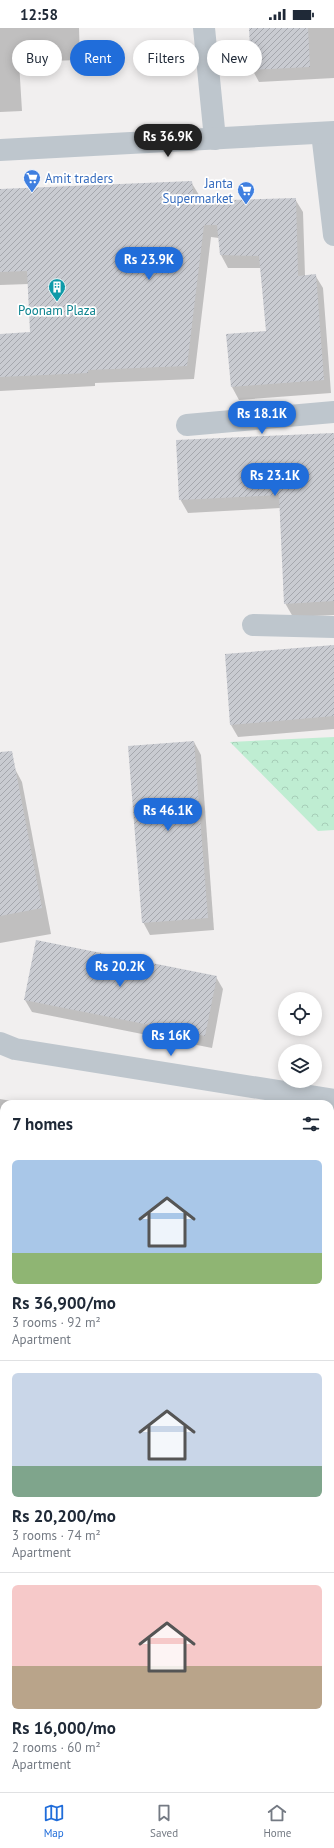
<!DOCTYPE html>
<html lang="en">
<head>
<meta charset="utf-8">
<style>
  :root { --surface:#fff; --page:#f2f2f3; --text:#1f2937; --muted:#747a83; --line:#e0e1e3; --accent:#206dda }
  body { margin:0; font-family:"PT Sans",sans-serif; background:var(--page); color:var(--text); height:100vh; display:flex; flex-direction:column; font-size:15px; white-space:nowrap }
  * { box-sizing:border-box; margin:0 }
  p { font-size:13px; color:var(--muted) }
  .icon { flex:none; width:22px; height:22px; fill:none; stroke:currentColor; stroke-width:2; stroke-linecap:round; stroke-linejoin:round }
  .map { position:relative; flex:1; overflow:hidden }
  .sheet { position:absolute; left:0px; top:1072px; width:334px; height:692px; display:flex; flex-direction:column; background:var(--surface); border-radius:12px 12px 0 0; box-shadow:0 2px 10px #0003 }
  .sheet>* { flex:none }
  .banner { position:absolute; left:12px; top:12px; width:310px; height:36px; display:flex; gap:8px }
  .buttons { position:absolute; left:278px; top:964px; display:grid; gap:8px }
  .buttons a { display:grid; place-items:center; width:44px; height:44px; border-radius:50%; background:var(--surface); box-shadow:0 2px 10px #0003; font-size:20px }
  .price { position:absolute; translate:-50% -34px; padding:0 9px; border-radius:14px; background:var(--accent); color:#fff; font-size:13px; line-height:26px; filter:drop-shadow(0 1px 2px #0008) }
  .price::after { content:''; position:absolute; left:50%; top:24px; width:12px; height:9px; margin-left:-6px; background:inherit; clip-path:polygon(0 0,100% 0,50% 100%) }
  .price.active { background:#222; color:#fff }
  ul { padding:0; list-style:none }
  li { display:grid; align-content:center; gap:8px; height:212px; padding:0 12px }
  li+li { border-top:1px solid var(--line) }
  li span { display:grid; place-items:center; height:124px; border-radius:6px; color:#555 }
  li>.icon { margin-inline-start:auto }
  span .icon { width:72px; height:72px; fill:#fffc; stroke-width:1 }
  li b { font-size:17px }
  h2 { display:flex; justify-content:space-between; align-items:center; height:48px; padding:0 12px; font-size:17px }
  .tag { padding:0 14px; border-radius:18px; background:var(--surface); box-shadow:0 2px 10px #0003; font-size:14px; line-height:36px }
  .tag.active { background:var(--accent); color:#fff }
  .status { display:flex; justify-content:space-between; align-items:center; height:28px; padding:0 20px; background:var(--surface); direction:ltr }
  .status svg { height:11px; fill:currentColor }
  .tabs { display:flex; justify-content:space-around; align-items:center; height:56px; border-top:1px solid var(--line); background:var(--surface); font-size:11px; color:var(--muted) }
  .tabs a { display:grid; justify-items:center; gap:2px }
  .tabs .active { color:var(--accent) }
  .map>svg:first-child { display:block }
</style>
</head>
<body>
<div class="status"><b>12:58</b><svg viewBox="0 0 49 12"><path d="M0 12V9h3v3zM5 12V6h3v6zM10 12V3h3v9zM15 12V0h3v12zM26 1h20v11H26zM47 4h2v5h-2z"/></svg></div>
<div class="map">
<svg width="334" height="1764" viewBox="0 0 334 1764">
  <defs>
    <pattern id="park-crowns" width="20" height="18" patternUnits="userSpaceOnUse"><rect width="20" height="18" fill="#bfedd2"/><path d="M2 6a3 3 0 1 1 6 0M12 15a3 3 0 1 1 6 0" fill="none" stroke="#a6cdb7"/></pattern>
    <pattern id="building-hatch" width="6" height="6" patternUnits="userSpaceOnUse"><rect width="6" height="6" fill="#c9cbd1"/><path d="M-1 1l2-2M0 6l6-6M5 7l2-2" fill="none" stroke="#a5a7ad"/></pattern>
  </defs>
  <rect width="100%" height="100%" fill="#f1efef"/>
  <!-- park -->
  <polygon fill="url(#park-crowns)" points="334,709 334,802 318,803 230,714"/>
  <!-- shadow -->
  <g fill="#0003">
    <polygon points="0,0 79,0 80,32 19,34 22,83 0,84"/>
    <polygon points="250,0 334,0 334,50 259,54 252,41"/>
    <polygon points="191,154 199,167 200,174 295,171 303,184 305,248 315,247 323,260 331,365 239,372 232,359 267,304 261,240 228,240 221,227 219,210 211,209 194,351 95,355 95,358 0,363 0,307 31,305 29,256 0,257 0,162"/>
    <polygon points="334,407 334,587 293,589 285,575 280,480 188,485 180,471"/>
    <polygon points="334,618 334,701 238,709 231,697"/>
    <polygon points="194,714 201,727 214,902 150,907 143,894"/>
    <polygon points="15,741 22,754 51,906 0,915 0,744"/>
    <polygon points="216,949 223,961 212,1020 32,984 25,972"/>
    <polygon points="0,1071 29,1076 4,1076 4,1189 0,1189"/>
    <polygon points="330,1130 334,1131 334,1228 331,1248"/>
    <polygon points="4,1281 4,1426 0,1410 0,1282"/>
    <polygon points="4,1557 4,1628 0,1629 0,1558"/>
    <polygon points="46,1760 115,1760 116,1764 46,1764"/>
  </g>
  <!-- building -->
  <g fill="url(#building-hatch)">
    <polygon points="249,0 308,0 310,39 251,42"/>
    <polygon points="192,153 194,173 296,170 298,248 316,246 324,352 231,359 226,306 266,303 259,228 220,227 217,197 204,197 187,338 88,342 88,345 0,349 0,306 30,304 27,243 0,244 0,161"/>
    <polygon points="334,405 334,573 284,576 279,467 179,472 176,412"/>
    <polygon points="334,617 334,688 230,697 225,626"/>
    <polygon points="194,713 208,890 142,895 128,718"/>
    <polygon points="12,723 42,880 0,888 0,724"/>
    <polygon points="36,912 217,948 205,1008 24,972"/>
  </g>
  <g fill="none" stroke-linecap="round" stroke-linejoin="round">
    <!-- service -->
    <g stroke="#bec6cd" stroke-width="13">
      <polyline points="0,1207 4,1207"/>
      <polyline points="330,1251 334,1251"/>
    </g>
    <!-- minor -->
    <g stroke="#bec6cd" stroke-width="22">
      <polyline points="204,0 215,111"/>
      <polyline points="322,105 334,207"/>
      <polyline points="0,122 334,104"/>
      <polyline points="187,397 334,384"/>
      <polyline points="253,597 334,599"/>
      <polyline points="0,1015 15,1021 334,1072"/>
    </g>
    <!-- tertiary -->
    <g stroke="#bec6cd" stroke-width="22">
      <polyline points="330,1458 334,1458"/>
      <polyline points="0,1522 4,1522"/>
    </g>
  </g>
  <!-- icons -->
  <defs>
    <g id="supermarket-pin" transform="scale(0.9)"><path d="M0 17L-7.5 6A9.5 9.5 0 1 1 7.5 6Z" fill="#3f7fe0" stroke="#fff"/><path d="M-6-5.5h2.5l.6 2H6L4.5 2H-2.5L-4.4-4H-6ZM-1.5 3.2a1.3 1.3 0 1 0 .1 0ZM3 3.2a1.3 1.3 0 1 0 .1 0Z" fill="#fff"/></g>
    <g id="building-pin" transform="scale(0.9)"><path d="M0 17L-7.5 6A9.5 9.5 0 1 1 7.5 6Z" fill="#0f9aa8" stroke="#fff"/><path d="M-4-6H4V6H1V3H-1V6H-4ZM-2.5-4.3h1.7v1.8h-1.7ZM.8-4.3h1.7v1.8H.8ZM-2.5-1h1.7V.8h-1.7ZM.8-1h1.7V.8H.8Z" fill="#fff"/></g>
  </defs>
  <g fill-rule="evenodd">
    <use href="#supermarket-pin" x="32" y="150"/>
    <use href="#supermarket-pin" x="246" y="162"/>
    <use href="#building-pin" x="57" y="259"/>
  </g>
  <g text-anchor="middle" stroke-width="3.5" stroke-linejoin="round" paint-order="stroke">
    <!-- shop labels -->
    <g font-size="13" fill="#366cbe" stroke="#fff" text-anchor="start">
      <text x="45" y="155">Amit traders</text>
      <text x="233" y="160" text-anchor="end">Janta<tspan x="233" dy="15">Supermarket</tspan></text>
    </g>
    <!-- culture labels -->
    <g font-size="13" fill="#0d838f" stroke="#fff">
      <text x="57" y="287">Poonam Plaza</text>
    </g>
  </g>
</svg>
<div class="buttons">
<a><svg class="icon" aria-label="locate" viewBox="0 0 24 24"><circle cx="12" cy="12" r="6"/><path d="M12 2v4M12 18v4M2 12h4M18 12h4"/></svg></a>
<a><svg class="icon" aria-label="layers" viewBox="0 0 24 24"><path d="M12 4l9 5-9 5-9-5zM3 14l9 5 9-5"/></svg></a>
</div>
<b class="price active" style="left:168px;top:130px">Rs 36.9K</b>
<b class="price" style="left:149px;top:253px">Rs 23.9K</b>
<b class="price" style="left:262px;top:407px">Rs 18.1K</b>
<b class="price" style="left:275px;top:469px">Rs 23.1K</b>
<b class="price" style="left:168px;top:804px">Rs 46.1K</b>
<b class="price" style="left:120px;top:960px">Rs 20.2K</b>
<b class="price" style="left:171px;top:1029px">Rs 16K</b>
<div class="banner">
<a class="tag">Buy</a>
<a class="tag active">Rent</a>
<a class="tag">Filters</a>
<a class="tag">New</a>
</div>
<section class="sheet">
<h2>7 homes<svg class="icon" aria-label="filters" viewBox="0 0 24 24"><path d="M4 7h16M4 17h16"/><circle cx="9" cy="7" r="2"/><circle cx="15" cy="17" r="2"/></svg></h2>
<ul>
<li><span style="background:linear-gradient(#a9c7e8 75%,#8fb573 0)"><svg class="icon" aria-label="home" viewBox="0 0 24 24"><path d="M3 11l9-7 9 7M6 9v11h12V9"/></svg></span><div><b>Rs 36,900/mo</b><p>3 rooms · 92 m²</p><p>Apartment</p></div></li>
<li><span style="background:linear-gradient(#c9d6e8 75%,#7fa58c 0)"><svg class="icon" aria-label="home" viewBox="0 0 24 24"><path d="M3 11l9-7 9 7M6 9v11h12V9"/></svg></span><div><b>Rs 20,200/mo</b><p>3 rooms · 74 m²</p><p>Apartment</p></div></li>
<li><span style="background:linear-gradient(#f6c9c9 65%,#b9a48a 0)"><svg class="icon" aria-label="home" viewBox="0 0 24 24"><path d="M3 11l9-7 9 7M6 9v11h12V9"/></svg></span><div><b>Rs 16,000/mo</b><p>2 rooms · 60 m²</p><p>Apartment</p></div></li>
</ul>
</section>
</div>
<nav class="tabs">
<a class="active"><svg class="icon" aria-label="map" viewBox="0 0 24 24"><path d="M3 6l6-2 6 2 6-2v14l-6 2-6-2-6 2zM9 4v14M15 6v14"/></svg>Map</a>
<a><svg class="icon" aria-label="saved" viewBox="0 0 24 24"><path d="M7 4h10v16l-5-4-5 4z"/></svg>Saved</a>
<a><svg class="icon" aria-label="home" viewBox="0 0 24 24"><path d="M3 11l9-7 9 7M6 9v11h12V9"/></svg>Home</a>
</nav>
</body>
</html>
